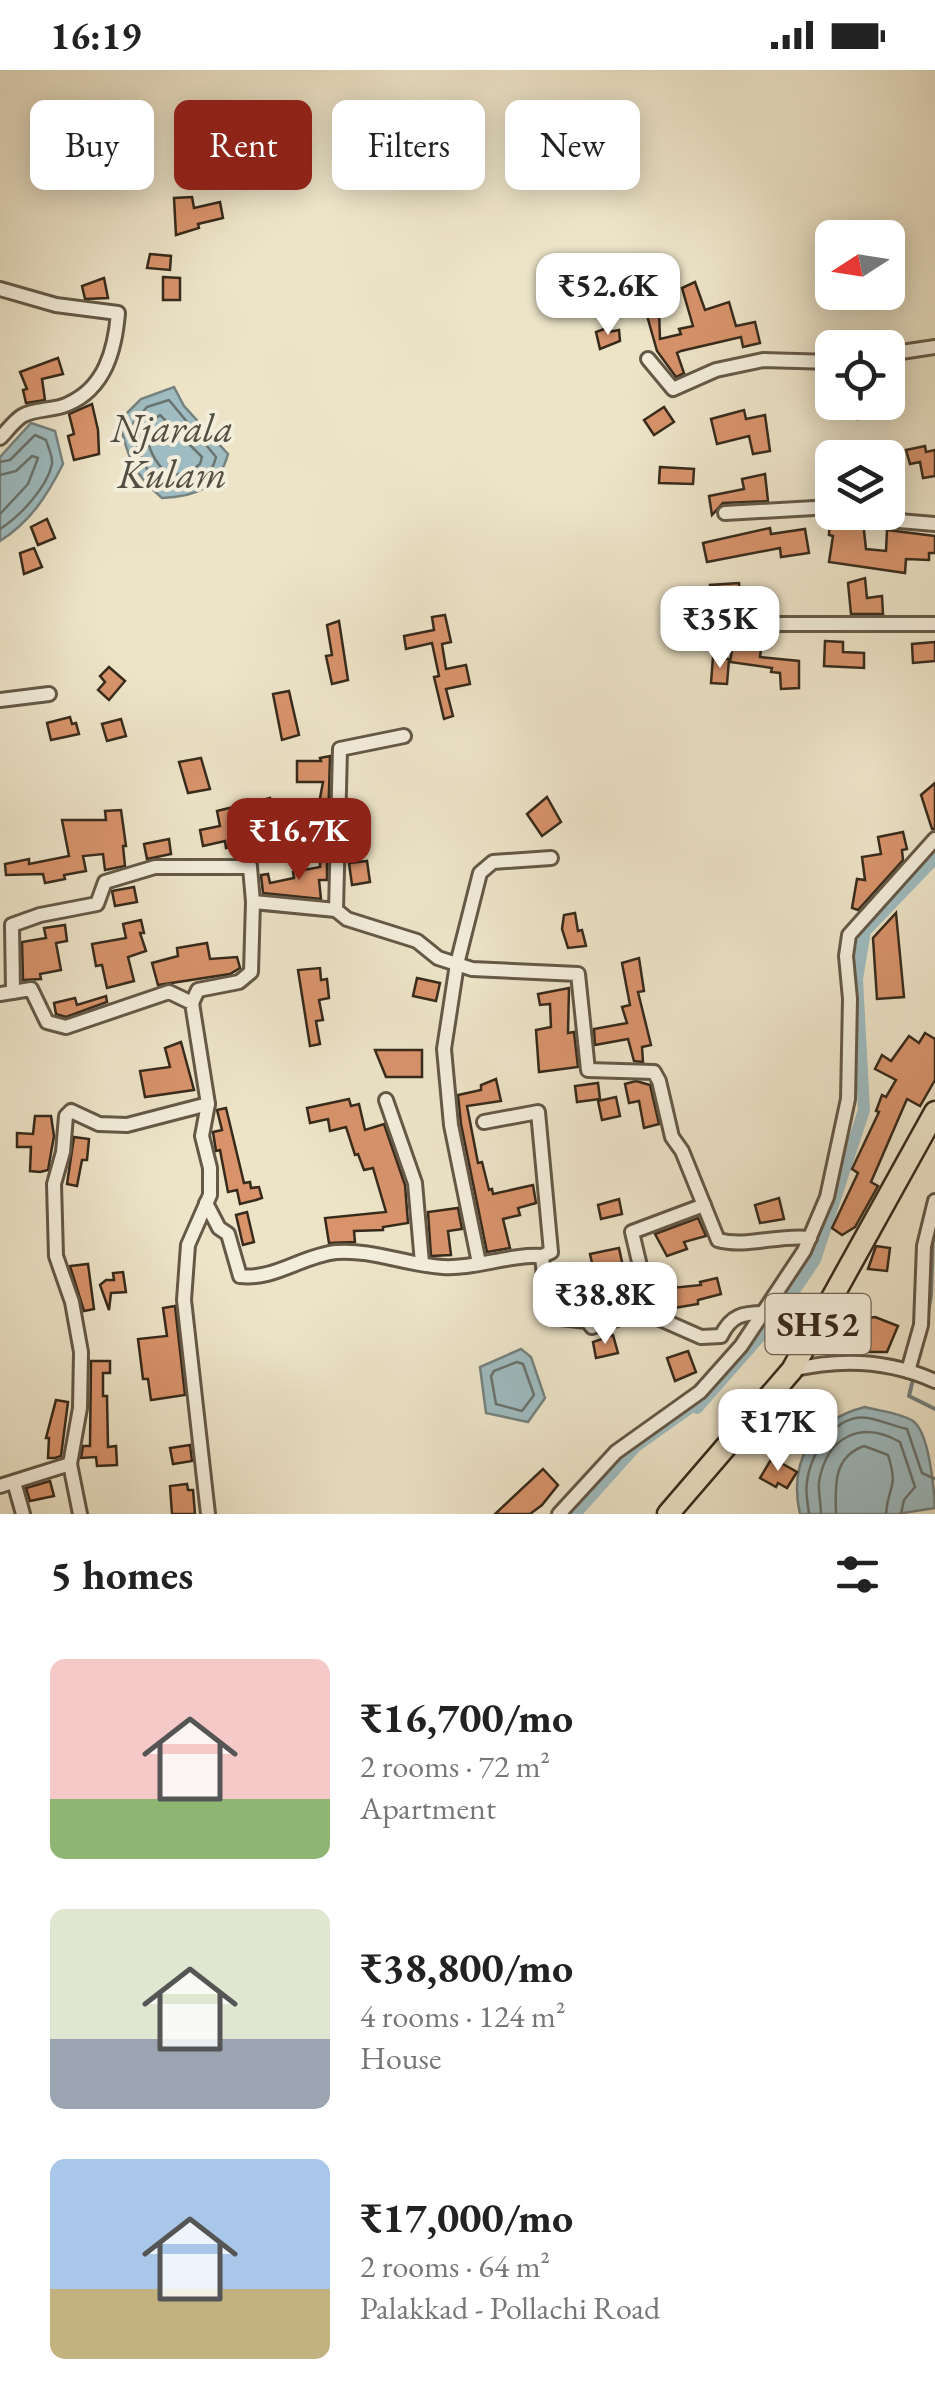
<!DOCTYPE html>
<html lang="en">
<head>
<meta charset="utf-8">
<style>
  :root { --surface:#fff; --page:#f2f2f2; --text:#222; --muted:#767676; --accent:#8f2418 }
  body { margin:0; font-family:"EB Garamond",serif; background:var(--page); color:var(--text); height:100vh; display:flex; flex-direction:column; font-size:38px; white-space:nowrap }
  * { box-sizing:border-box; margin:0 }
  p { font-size:32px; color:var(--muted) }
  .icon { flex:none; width:55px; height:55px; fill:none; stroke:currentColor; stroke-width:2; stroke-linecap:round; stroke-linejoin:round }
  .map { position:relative; height:1444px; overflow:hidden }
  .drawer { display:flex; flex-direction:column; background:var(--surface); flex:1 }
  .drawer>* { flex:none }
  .guide { position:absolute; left:30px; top:30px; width:875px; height:90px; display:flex; gap:20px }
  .needle { width:65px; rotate:258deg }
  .tools { position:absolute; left:815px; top:150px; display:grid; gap:20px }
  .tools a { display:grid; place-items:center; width:90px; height:90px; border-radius:15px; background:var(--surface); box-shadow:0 5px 25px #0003; font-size:50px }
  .price { position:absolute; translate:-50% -85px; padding:0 22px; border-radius:20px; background:#fff; color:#222; font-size:32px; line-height:65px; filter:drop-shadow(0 2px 5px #0008) }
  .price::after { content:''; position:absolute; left:50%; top:60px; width:30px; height:22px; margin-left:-15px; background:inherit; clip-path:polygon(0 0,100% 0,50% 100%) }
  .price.active { background:var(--accent); color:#fff }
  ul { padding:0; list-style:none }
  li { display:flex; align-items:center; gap:30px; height:250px; padding:0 50px }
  li span { display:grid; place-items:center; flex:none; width:280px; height:200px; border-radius:15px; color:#555 }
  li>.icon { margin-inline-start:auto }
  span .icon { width:120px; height:120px; fill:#fffc; stroke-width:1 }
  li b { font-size:42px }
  h2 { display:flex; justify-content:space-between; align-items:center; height:120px; padding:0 50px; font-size:42px }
  .chip { padding:0 35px; border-radius:15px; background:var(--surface); box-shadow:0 5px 25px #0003; font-size:35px; line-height:90px }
  .chip.active { background:var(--accent); color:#fff }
  .status { display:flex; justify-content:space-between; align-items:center; height:70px; padding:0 50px; background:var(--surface); direction:ltr }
  .status svg { height:28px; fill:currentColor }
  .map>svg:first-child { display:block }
</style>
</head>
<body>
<div class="status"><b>16:19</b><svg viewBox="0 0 49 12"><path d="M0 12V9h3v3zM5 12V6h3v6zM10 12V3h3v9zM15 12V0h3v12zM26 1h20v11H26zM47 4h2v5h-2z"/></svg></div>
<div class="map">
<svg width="935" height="1444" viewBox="0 0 935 1444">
  <rect width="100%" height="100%" fill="#ede4c8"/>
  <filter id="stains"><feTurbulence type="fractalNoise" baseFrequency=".002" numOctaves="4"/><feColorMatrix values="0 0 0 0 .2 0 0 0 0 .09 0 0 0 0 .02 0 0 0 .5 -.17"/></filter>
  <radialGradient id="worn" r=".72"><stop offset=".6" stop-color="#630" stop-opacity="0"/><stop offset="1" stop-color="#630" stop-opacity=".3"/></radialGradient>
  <!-- water -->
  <g fill="#9ebcc1" stroke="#75827f" stroke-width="2.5">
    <path d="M174,317L184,336L228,384C219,418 194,427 162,428C133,404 128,387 119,351L141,329Z"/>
    <path d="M31,353L55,361L63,394C47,426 30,452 0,471V387Z"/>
    <polygon points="521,1279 531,1287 545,1328 528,1352 486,1343 480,1297"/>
    <path d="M865,1337C879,1341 901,1343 913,1351C929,1362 934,1418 935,1438L897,1444H800C788,1391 813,1350 865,1337Z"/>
  </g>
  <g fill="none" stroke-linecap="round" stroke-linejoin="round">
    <!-- shore -->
    <g stroke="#6a736e" stroke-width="2.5">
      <path d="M169,330L216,387C213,399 208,405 197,411C155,436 139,388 131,356L147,337Z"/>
      <path d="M160,345L202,387L200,394L188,403L169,405C153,392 148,376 144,357Z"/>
      <path d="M0,392L10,390L35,365L46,370C48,377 53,387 52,394C47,418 19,447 0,459"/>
      <polyline points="0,405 16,401 32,386 38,388 28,414 0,444"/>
      <polygon points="517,1292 523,1294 534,1325 522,1341 496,1334 491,1306 494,1301"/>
      <path d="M809,1444C808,1434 805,1422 807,1412C810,1384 835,1343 868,1348C880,1350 894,1356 907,1359L922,1403L935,1409"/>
      <path d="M821,1444C821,1434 818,1422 819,1412C827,1366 861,1350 900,1372L915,1417L904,1430L901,1444"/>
      <path d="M836,1444C835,1416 833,1387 864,1376L888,1385C899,1420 888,1414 886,1444"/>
    </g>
    <!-- stream -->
    <g stroke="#75827f" stroke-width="4">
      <polyline points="927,1247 931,1226 933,1162"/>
      <polyline points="914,1305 909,1326 935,1339"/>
    </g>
    <!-- canal -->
    <polyline stroke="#9ebcc1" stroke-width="12" points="575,1444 636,1376 695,1334 697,1338 775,1249 815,1190 864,1040 857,909 865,861 935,788"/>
  </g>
  <!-- building -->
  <g fill="#d8936b" stroke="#372a1b" stroke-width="2.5">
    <polygon points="202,54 208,72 185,77 184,61"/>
    <polygon points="192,127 194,138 220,132 223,148 198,154 199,158 176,165 174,128"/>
    <polygon points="150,184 171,186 170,200 147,198"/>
    <polygon points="651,198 657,218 639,222 638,219 594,231 589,209"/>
    <polygon points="163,207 180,208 180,230 163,230"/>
    <polygon points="104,208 108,228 85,229 82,216"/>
    <polygon points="695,212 705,240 729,232 736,256 755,252 760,273 743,277 741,267 681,281 677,283 684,303 676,307 657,281 646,242 659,241 660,269 681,264 679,259 693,256 682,218"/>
    <polygon points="607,258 608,262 619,260 620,271 600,279 596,262"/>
    <polygon points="58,288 63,304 42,309 45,330 26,333 23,320 27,319 20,302"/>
    <polygon points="855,332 887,332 889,343 858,349"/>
    <polygon points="92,334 98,360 99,384 74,390 68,366 74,364 69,344"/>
    <polygon points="664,337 674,352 654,365 644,350"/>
    <polygon points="744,340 746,349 765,345 770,381 753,384 749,366 717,374 711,349"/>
    <polygon points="925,376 926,382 935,380 935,406 923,408 920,392 910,394 906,380"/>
    <polygon points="660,397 694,399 693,414 659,413"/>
    <polygon points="765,404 768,431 723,433 712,445 709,426 744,419 742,409"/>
    <polygon points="47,449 55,468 38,475 31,457"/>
    <polygon points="830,449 863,452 866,479 886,481 887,460 935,466 935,483 929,483 929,490 906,489 905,503 829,492 833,466 829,465"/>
    <polygon points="770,458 771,464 805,459 809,483 781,487 780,478 707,492 703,473"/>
    <polygon points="34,478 42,497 24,504 20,483"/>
    <polygon points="865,508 867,528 882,526 883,544 851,544 848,513"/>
    <polygon points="739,513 740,530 711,532 710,515"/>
    <polygon points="445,545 451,572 442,574 446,599 466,595 470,614 446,619 453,646 444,649 434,607 439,606 432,573 406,579 404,566 434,560 432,547"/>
    <polygon points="339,551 348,610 332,614 326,586 332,585 327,555"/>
    <polygon points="734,567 762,571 760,587 799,591 799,618 781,619 780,603 771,602 772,598 730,592"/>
    <polygon points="825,571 843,572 843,582 864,583 864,598 824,596"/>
    <polygon points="935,572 935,591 913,593 912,574"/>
    <polygon points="713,587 729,589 727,614 711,613"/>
    <polygon points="109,597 125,611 109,630 98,620 105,612 100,606"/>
    <polygon points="289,621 299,665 282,670 273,624"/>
    <polygon points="70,647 72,654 76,653 79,664 51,670 47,653"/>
    <polygon points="121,649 126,666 107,671 102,654"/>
    <polygon points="330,686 328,755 312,750 315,738 318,739 323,712 297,712 297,691 321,691 320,688"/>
    <polygon points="201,688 210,719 188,723 179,692"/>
    <polygon points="935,713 935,759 932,759 921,725"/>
    <polygon points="547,727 561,752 542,766 527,744"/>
    <polygon points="270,728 274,749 269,750 271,758 256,761 246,742 236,740 229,750 235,776 226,778 225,771 203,776 200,760 220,756 217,741"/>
    <polygon points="121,740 126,776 123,776 125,796 105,800 103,784 83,786 86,801 64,805 65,809 45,813 43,804 6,805 5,794 29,789 29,794 69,786 62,750 106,750 105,741"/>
    <polygon points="903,762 907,779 902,780 903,790 858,840 852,838 857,809 865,810 862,787 881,784 878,767"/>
    <polygon points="169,769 171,784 147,789 144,774"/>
    <polygon points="320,789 327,789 327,810 319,810 321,829 263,823 261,805 268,804 270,813 294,808 293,802 320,797"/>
    <polygon points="367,791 370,812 352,815 349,793"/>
    <polygon points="134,817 137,832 115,836 112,821"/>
    <polygon points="575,843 578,861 582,860 586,876 568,878 562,859 564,845"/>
    <polygon points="896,843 904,927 877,929 873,868"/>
    <polygon points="141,850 144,863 140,863 146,881 128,887 134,911 107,918 102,895 96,896 92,874 126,868 123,854"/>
    <polygon points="65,855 67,871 56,873 61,900 40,904 41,909 23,910 22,872 46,868 44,858"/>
    <polygon points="207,873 210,889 237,887 240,898 230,904 158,915 152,893 178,886 177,878"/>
    <polygon points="639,888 644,921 638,922 651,975 642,977 643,992 634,991 628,969 595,975 594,959 627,953 622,937 630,935 622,893"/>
    <polygon points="320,898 321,910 327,909 329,928 319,930 323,950 316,951 320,974 310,976 298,900"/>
    <polygon points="417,908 440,913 436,931 413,926"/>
    <polygon points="569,918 568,963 574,962 578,997 539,1002 536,960 551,957 550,934 540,935 538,924"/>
    <polygon points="106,926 107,932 66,947 56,944 54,933 75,928 77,935"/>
    <polygon points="925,963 935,969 935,1010 920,1036 907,1029 871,1112 878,1116 855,1157 842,1165 832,1158 858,1103 852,1099 879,1042 876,1041 882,1025 886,1027 896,1010 875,999 882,985 891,991 909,966 919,973"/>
    <polygon points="181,972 194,1020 145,1027 140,1001 170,997 165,978"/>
    <polygon points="375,980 422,980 422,1007 386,1007"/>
    <polygon points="496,1009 501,1031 467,1036 478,1093 482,1092 489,1120 492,1119 493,1124 533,1115 536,1133 518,1138 520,1145 503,1149 510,1178 487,1182 461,1054 458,1025 481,1020 481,1015"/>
    <polygon points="636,1011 650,1015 659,1054 644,1058 639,1031 629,1033 625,1014"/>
    <polygon points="598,1013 600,1029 577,1032 575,1016"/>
    <polygon points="616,1027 620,1046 602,1050 598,1031"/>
    <polygon points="349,1029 351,1036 359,1034 365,1060 384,1054 405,1115 408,1153 383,1157 383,1160 354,1161 355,1172 329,1173 325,1148 386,1142 373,1098 364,1100 358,1084 355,1085 346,1057 330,1061 328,1049 310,1053 307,1038"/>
    <polygon points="226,1038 244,1113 250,1112 251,1118 259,1117 262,1128 256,1130 240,1134 237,1120 228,1122 220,1080 216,1081 213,1062 222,1060 217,1040"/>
    <polygon points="35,1046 51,1046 54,1066 48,1100 40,1102 30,1101 31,1077 17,1077 17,1063 33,1064"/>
    <polygon points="74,1067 89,1069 87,1090 82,1090 77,1116 67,1114"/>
    <polygon points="779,1128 784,1149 760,1153 755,1135"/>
    <polygon points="619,1129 622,1144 601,1149 598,1135"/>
    <polygon points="458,1138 462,1159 448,1161 451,1185 431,1186 428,1142"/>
    <polygon points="247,1142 254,1172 243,1175 236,1145"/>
    <polygon points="698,1148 706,1166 684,1172 687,1179 667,1186 655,1164"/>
    <polygon points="876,1176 890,1178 887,1201 868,1199"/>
    <polygon points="619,1178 627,1215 634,1214 637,1229 630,1234 628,1227 604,1231 603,1224 599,1225 590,1184"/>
    <polygon points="88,1194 94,1239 84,1241 70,1196"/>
    <polygon points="123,1202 126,1222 111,1223 109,1240 100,1215 106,1210 114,1210 113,1203"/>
    <polygon points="717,1208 721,1224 698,1230 698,1234 674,1238 671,1218 701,1215 700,1212"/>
    <polygon points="175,1236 185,1325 151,1330 148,1309 143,1309 138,1269 167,1266 163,1238"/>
    <polygon points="875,1247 898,1256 887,1282 842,1282 849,1251"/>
    <polygon points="613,1265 618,1283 596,1288 593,1272"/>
    <polygon points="688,1281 696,1302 675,1311 667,1288"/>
    <polygon points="91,1291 110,1291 110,1303 103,1303 103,1326 107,1326 108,1377 116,1376 117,1395 97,1396 96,1387 81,1388 83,1376 90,1376"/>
    <polygon points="56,1330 68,1332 61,1386 55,1388 48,1388 49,1368 46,1368"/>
    <polygon points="190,1375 192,1391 173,1394 170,1378"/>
    <polygon points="772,1388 797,1402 787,1418 778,1413 776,1417 760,1408"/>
    <polygon points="543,1399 558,1415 542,1435 530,1444 495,1444"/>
    <polygon points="50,1411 54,1426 30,1431 26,1418"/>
    <polygon points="187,1414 188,1420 193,1420 195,1444 172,1444 170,1416"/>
  </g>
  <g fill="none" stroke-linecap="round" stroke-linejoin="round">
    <!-- minor casing -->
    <g stroke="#645846" stroke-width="18">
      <g id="minor">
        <path d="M0,219L56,235L118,243C115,280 105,318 68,334C54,341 35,338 22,346C14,351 7,361 0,368"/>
        <polyline points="888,284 935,277"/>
        <polyline points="648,289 673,319 716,300 763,290 832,292"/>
        <polyline points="887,442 887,450 935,454"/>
        <polyline points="725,443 832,437"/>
        <polyline points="748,554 935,554"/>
        <polyline points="0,630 49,624"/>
        <polyline points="239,749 250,797"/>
        <path d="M336,840L347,849L417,871L438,888L472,899L578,904L588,1000L654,1002L659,1011L672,1067L682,1081L718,1170C747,1178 779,1164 810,1168"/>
        <polyline points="13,922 12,855 40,845 97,834 105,812 155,797 250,797 253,832 336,840 340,679 404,666"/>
        <polyline points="0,924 31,919 47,952 66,957 169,922 192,933 208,1034 202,1066 210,1098 210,1125 188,1175 184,1230 208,1444"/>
        <polyline points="192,933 198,920 239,912 251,902 253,832"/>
        <polyline points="386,1030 415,1113 422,1193"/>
        <polyline points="484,1052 538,1042 551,1182 542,1186"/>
        <path d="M206,1133L219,1158L228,1164L240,1206C275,1210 301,1186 336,1182C372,1179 407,1195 443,1197C476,1199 509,1184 542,1186L547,1237L560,1248L587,1251L592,1257L642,1241L701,1267L721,1266C731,1245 743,1243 765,1243L803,1280"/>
        <polyline points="479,1193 451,1055 444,979 457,894 480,803 493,792 551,788"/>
        <polyline points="642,1241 648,1230 632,1162 704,1135"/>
        <path d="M792,1300C841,1288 888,1290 935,1311"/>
        <polyline points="908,1301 921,1255 924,1176 935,1131"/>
        <polyline points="14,1412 23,1444"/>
        <polyline points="0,1416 70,1394"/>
        <polyline points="80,1444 70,1394 80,1338 81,1282 72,1232 56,1186 54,1114 63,1082 66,1046 71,1041 99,1054 127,1055 208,1034"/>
        <polyline points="559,1444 616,1382 700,1322 741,1276 804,1181 827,1127 848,1029 850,929 846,886 849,865 935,769"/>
      </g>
    </g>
    <!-- primary casing -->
    <g stroke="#372a1b" stroke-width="25">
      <polyline id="primary" points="668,1444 792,1300 935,1042"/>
    </g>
    <!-- minor -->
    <use href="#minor" stroke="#f3eddb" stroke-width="12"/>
    <!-- primary -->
    <use href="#primary" stroke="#ede4c8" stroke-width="20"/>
  </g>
  <g text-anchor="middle" stroke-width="8" stroke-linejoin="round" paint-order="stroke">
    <!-- shield labels -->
    <rect fill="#f3eddb" stroke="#6f6455" stroke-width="2.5" x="765.5" y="1224" width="105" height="60" rx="8"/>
    <g font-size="35" font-weight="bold" fill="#372a1b">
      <text x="818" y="1266">SH52</text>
    </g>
    <!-- water labels -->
    <g font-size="40" font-style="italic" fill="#514e44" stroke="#f3eddb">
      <text x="172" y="372">Njarala<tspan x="172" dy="46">Kulam</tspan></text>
    </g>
  </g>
  <rect width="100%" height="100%" filter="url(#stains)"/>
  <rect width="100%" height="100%" fill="url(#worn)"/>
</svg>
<div class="tools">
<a><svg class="needle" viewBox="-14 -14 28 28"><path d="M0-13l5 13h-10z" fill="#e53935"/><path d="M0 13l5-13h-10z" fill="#767676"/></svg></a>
<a><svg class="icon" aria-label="locate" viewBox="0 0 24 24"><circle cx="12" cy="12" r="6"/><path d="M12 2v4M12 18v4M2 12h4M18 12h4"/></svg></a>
<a><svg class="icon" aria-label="layers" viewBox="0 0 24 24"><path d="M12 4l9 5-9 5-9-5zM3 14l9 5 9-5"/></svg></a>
</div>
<b class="price" style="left:608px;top:268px">₹52.6K</b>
<b class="price" style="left:720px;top:601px">₹35K</b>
<b class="price active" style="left:299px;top:813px">₹16.7K</b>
<b class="price" style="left:605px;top:1277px">₹38.8K</b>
<b class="price" style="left:778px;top:1404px">₹17K</b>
<div class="guide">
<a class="chip">Buy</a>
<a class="chip active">Rent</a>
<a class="chip">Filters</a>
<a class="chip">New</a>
</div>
</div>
<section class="drawer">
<h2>5 homes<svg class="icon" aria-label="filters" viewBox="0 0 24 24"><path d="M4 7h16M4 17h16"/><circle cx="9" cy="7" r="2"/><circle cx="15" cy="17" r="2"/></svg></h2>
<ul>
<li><span style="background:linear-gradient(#f6c9c9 70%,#8fb573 0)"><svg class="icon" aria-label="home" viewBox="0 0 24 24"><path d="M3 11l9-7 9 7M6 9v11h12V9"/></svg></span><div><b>₹16,700/mo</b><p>2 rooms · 72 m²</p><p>Apartment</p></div></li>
<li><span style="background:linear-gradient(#dfe7d0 65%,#9aa5b1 0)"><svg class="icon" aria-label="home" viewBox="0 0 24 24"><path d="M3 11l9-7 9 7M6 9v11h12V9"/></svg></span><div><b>₹38,800/mo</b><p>4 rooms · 124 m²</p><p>House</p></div></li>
<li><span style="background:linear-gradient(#a9c7e8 65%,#c2b280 0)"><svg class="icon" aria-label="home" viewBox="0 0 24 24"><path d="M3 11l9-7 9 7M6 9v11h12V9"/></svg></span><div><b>₹17,000/mo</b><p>2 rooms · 64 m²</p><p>Palakkad - Pollachi Road</p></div></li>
</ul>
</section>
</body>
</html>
